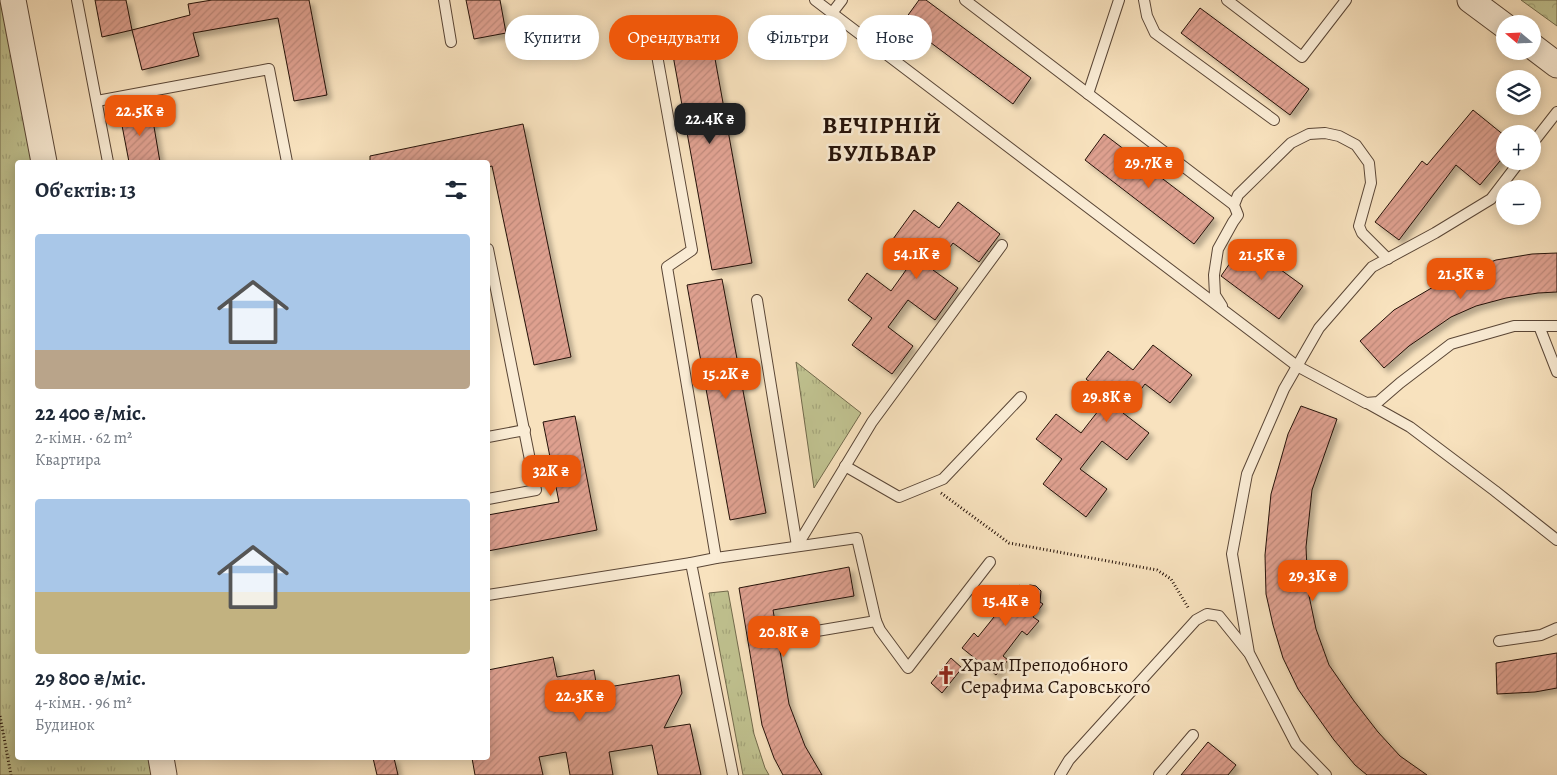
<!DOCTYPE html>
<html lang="uk">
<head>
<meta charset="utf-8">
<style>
  :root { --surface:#fff; --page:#f6f6f7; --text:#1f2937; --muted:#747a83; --accent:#ea580c }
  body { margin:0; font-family:Alegreya,serif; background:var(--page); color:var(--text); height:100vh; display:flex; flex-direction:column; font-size:19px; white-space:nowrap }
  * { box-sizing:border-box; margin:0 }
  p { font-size:16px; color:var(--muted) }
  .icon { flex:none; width:28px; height:28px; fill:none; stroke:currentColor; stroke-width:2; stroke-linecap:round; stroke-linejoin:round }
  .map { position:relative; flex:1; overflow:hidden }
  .side { position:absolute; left:15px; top:160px; width:475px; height:600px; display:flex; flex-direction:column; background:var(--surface); border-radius:5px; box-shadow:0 2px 12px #0003 }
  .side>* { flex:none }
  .top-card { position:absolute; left:505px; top:15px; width:475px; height:45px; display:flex; gap:10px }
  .needle { width:32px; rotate:289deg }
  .tools { position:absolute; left:1496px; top:15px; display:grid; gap:10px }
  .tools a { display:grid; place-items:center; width:45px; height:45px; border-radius:50%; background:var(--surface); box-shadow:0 2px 12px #0003; font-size:25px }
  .price { position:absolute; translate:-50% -42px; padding:0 11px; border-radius:10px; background:var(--accent); color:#fff; font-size:16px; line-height:32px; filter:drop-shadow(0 1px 2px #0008) }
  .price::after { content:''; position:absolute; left:50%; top:30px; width:15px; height:11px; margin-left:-8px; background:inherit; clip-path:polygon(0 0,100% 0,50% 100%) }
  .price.on { background:#222; color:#fff }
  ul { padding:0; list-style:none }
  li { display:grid; align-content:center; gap:10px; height:265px; padding:0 20px }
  li span { display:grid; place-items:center; height:155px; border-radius:5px; color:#555 }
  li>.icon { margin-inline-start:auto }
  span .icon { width:90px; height:90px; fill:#fffc; stroke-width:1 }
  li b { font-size:21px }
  h2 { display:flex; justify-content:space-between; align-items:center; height:60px; padding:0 20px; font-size:21px }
  .tag { padding:0 18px; border-radius:22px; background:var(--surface); box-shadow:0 2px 12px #0003; font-size:18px; line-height:45px }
  .tag.on { background:var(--accent); color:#fff }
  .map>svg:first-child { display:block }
</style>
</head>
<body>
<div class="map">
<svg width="1557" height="775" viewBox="0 0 1557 775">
  <defs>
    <pattern id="grass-tufts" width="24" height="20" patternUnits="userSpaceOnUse" patternTransform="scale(1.25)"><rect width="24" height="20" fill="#c0c290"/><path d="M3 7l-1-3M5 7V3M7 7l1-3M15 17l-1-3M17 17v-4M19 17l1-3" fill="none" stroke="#a5a67b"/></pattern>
    <pattern id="forest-crowns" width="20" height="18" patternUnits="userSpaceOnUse" patternTransform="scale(1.25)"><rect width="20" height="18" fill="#c0c290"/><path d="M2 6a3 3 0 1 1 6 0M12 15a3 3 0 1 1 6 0" fill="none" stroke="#a5a67b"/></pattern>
    <pattern id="building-hatch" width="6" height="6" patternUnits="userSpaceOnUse" patternTransform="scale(1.25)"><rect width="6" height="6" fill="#dea08f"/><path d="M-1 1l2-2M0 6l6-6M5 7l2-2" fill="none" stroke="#be897a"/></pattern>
    <filter id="shadow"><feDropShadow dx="4.5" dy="4.5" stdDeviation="2.5" flood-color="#0004"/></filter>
  </defs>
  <rect width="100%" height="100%" fill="#f8e2be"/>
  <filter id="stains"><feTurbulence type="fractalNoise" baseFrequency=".004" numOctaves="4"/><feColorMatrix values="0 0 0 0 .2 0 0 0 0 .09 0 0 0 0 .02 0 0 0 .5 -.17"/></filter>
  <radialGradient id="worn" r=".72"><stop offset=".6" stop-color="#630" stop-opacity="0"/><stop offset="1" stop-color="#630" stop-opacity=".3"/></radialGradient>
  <!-- grass -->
  <g fill="url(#grass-tufts)" stroke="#726a4c">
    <polygon points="0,0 7,0 38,162 18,162 18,758 150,758 153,775 0,775"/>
    <polygon points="796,362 861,413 814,488"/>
    <polygon points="728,591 754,734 765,768 769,775 743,775 709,593"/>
  </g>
  <!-- forest -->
  <polygon fill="url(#forest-crowns)" stroke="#726a4c" points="1521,0 1557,0 1557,26"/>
  <!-- building -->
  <g fill="url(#building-hatch)" stroke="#251209" filter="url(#shadow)">
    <polygon points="95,0 126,0 132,30 102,37"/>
    <polygon points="212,0 309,0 327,95 294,101 278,18 193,33 199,56 142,70 132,30 190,15 188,4"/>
    <polygon points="466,0 500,0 506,33 474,39"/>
    <polygon points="919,0 926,0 1031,78 1013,104 903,22"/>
    <polygon points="1200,8 1309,89 1290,115 1181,33"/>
    <polygon points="708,20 752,263 712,270 668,28"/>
    <polygon points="151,109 160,162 129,162 120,115"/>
    <polygon points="1473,110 1505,136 1505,155 1480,185 1456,165 1399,240 1375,222 1422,161 1427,165"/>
    <polygon points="523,124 571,357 534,365 492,166 488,167 488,162 370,162 370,156"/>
    <polygon points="1104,134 1214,218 1194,244 1085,160"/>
    <polygon points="958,202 1000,234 979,262 953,243 933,270 958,288 935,320 908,300 888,327 913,346 892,374 852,345 872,318 848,300 867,273 891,291 916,256 893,239 914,210 939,228"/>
    <polygon points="1244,243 1303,286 1279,319 1221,276"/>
    <polygon points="1557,253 1557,292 1538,293 1506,298 1476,306 1451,317 1409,346 1384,368 1360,341 1394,310 1452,276 1496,260 1532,254"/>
    <polygon points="722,279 766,513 730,520 687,285"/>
    <polygon points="1153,345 1192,375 1170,403 1145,384 1123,413 1149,433 1127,460 1102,441 1080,469 1107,489 1086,517 1043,484 1062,459 1036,439 1056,414 1081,433 1109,397 1086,379 1108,351 1133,370"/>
    <polygon points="1301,406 1337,419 1312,490 1306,547 1308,591 1316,629 1329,665 1354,701 1378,732 1400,756 1427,775 1367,775 1355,765 1334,740 1314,712 1298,689 1283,658 1273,625 1266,594 1265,555 1271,494 1288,434"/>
    <polygon points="575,416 597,530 488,551 488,515 559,502 543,422"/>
    <polygon points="849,567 854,596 773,610 789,704 805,746 822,775 783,775 774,758 762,725 739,588"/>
    <polygon points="1019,585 1023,588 1030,585 1036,586 1041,591 1040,602 1043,604 1033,617 1039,621 1027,635 1022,631 1003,656 1008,660 996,675 962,648 974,633 978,637 998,612 993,608 1004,594 1009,598"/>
    <polygon points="1557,653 1557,688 1535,692 1497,694 1496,663"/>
    <polygon points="553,657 557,677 594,670 597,689 679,675 682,693 664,728 690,724 701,775 658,775 652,745 609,752 613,775 570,775 566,752 539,757 543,775 475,775 472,758 488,758 488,670"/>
    <polygon points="951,658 962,668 942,693 931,683"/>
    <polygon points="1208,742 1236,765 1228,775 1181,775"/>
    <polygon points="373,758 394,758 398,775 377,775"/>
  </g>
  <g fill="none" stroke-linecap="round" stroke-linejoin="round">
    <!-- service casing -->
    <g stroke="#5a4636" stroke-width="12">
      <g id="service">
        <polyline points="77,0 108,162"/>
        <polyline points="444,0 451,42"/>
        <polyline points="815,0 832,13"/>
        <polyline points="842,0 832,13 1297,366 1366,403 1378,402 1400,383 1451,344 1514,326 1557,326"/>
        <polyline points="965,0 1234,205"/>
        <polyline points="1144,0 1147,16 1155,33 1274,120"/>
        <polyline points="1227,0 1302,57 1346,0"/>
        <polyline points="653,33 692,250 667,267 716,558 691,563 733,775"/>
        <polyline points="1088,94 1119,0"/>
        <polyline points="97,101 269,69 287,162"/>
        <polyline points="1532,144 1557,112"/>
        <polyline points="488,249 536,490 488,499"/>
        <polyline points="757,300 797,546 872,422 1002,245"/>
        <polyline points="1222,306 1215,295 1214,275 1218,249 1233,222 1238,215 1234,205 1238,195 1291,143 1309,134 1325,133 1339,136 1356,145 1369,163 1371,183 1359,226 1362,233 1388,259"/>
        <polyline points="1539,326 1557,372"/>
        <polyline points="1367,403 1410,427 1495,491 1557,540"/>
        <polyline points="488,437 525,430"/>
        <polyline points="845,466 899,497 943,479 1021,397"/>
        <polyline points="716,558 857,538 876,621 799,634"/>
        <polyline points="488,595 691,563"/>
        <polyline points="876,621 880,630 908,668 990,562"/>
        <polyline points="1499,641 1541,635 1557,628"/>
        <polyline points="1060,775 1069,760 1196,620 1207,614 1219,616 1248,652"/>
        <polyline points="1159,775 1193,735"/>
        <polyline points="1326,775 1296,744 1249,653 1232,554 1247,474 1284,389 1319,328 1372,267 1435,233 1491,199 1520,161"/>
      </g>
    </g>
    <!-- tertiary casing -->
    <g stroke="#5a4636" stroke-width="27">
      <g id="tertiary">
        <polyline points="13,0 44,162"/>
        <polyline points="1470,0 1505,26"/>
        <polyline points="1532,46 1557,65"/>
        <polyline points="161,758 164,775"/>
      </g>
    </g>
    <!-- path -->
    <g stroke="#251209" stroke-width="3" stroke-dasharray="1 2.5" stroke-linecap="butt">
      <polyline points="941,493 1009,543 1157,570 1171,579 1189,609"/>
      <polyline points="0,716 11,775"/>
    </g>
    <!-- service -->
    <use href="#service" stroke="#faecd5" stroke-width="10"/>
    <!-- tertiary -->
    <use href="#tertiary" stroke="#faecd5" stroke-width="25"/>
  </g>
  <!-- icons -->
  <defs>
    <g id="church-bare" transform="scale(1.5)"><path d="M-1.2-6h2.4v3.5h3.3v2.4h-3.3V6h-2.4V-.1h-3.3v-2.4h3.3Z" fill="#8f2418" stroke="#faecd5" stroke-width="2.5" paint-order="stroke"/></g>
  </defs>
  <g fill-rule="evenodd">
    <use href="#church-bare" x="946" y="675"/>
  </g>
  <g text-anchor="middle" stroke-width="5" stroke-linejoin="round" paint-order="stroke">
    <!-- poi labels -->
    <g font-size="19" fill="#251209" stroke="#faecd5" text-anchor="start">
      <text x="961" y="671">Храм Преподобного<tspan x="961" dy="22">Серафима Саровського</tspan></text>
    </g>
    <!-- district labels -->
    <g font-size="24" font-weight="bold" letter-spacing="1" fill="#251209" stroke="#faecd5">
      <text x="882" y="133">ВЕЧІРНІЙ<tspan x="882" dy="28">БУЛЬВАР</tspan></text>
    </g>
  </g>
  <rect width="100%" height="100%" filter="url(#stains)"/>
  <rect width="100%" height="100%" fill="url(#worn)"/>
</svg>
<div class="tools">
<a><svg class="needle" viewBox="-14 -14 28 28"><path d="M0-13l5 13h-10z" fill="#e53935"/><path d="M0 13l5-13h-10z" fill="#747a83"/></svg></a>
<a><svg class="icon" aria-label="layers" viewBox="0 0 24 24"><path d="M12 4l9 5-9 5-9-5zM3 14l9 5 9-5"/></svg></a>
<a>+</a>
<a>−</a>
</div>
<b class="price" style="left:140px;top:137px">22.5K ₴</b>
<b class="price on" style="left:710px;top:145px">22.4K ₴</b>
<b class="price" style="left:1149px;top:189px">29.7K ₴</b>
<b class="price" style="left:917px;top:280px">54.1K ₴</b>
<b class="price" style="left:1262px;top:281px">21.5K ₴</b>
<b class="price" style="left:1461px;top:300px">21.5K ₴</b>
<b class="price" style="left:726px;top:400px">15.2K ₴</b>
<b class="price" style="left:1107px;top:423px">29.8K ₴</b>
<b class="price" style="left:551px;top:497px">32K ₴</b>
<b class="price" style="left:1313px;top:602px">29.3K ₴</b>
<b class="price" style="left:1006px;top:627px">15.4K ₴</b>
<b class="price" style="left:784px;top:658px">20.8K ₴</b>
<b class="price" style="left:580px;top:722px">22.3K ₴</b>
<div class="top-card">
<a class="tag">Купити</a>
<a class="tag on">Орендувати</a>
<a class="tag">Фільтри</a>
<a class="tag">Нове</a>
</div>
<section class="side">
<h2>Об’єктів: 13<svg class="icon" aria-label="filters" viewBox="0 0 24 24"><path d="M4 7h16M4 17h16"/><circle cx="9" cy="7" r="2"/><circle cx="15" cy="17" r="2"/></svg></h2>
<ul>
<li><span style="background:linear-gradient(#a9c7e8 75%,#b9a48a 0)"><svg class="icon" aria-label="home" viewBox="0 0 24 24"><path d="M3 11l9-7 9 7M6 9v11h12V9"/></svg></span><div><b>22 400 ₴/міс.</b><p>2-кімн. · 62 m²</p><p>Квартира</p></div></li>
<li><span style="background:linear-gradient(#a9c7e8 60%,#c2b280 0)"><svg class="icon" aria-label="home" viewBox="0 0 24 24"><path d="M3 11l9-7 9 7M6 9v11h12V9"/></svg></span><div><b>29 800 ₴/міс.</b><p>4-кімн. · 96 m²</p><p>Будинок</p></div></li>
</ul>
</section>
</div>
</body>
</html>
